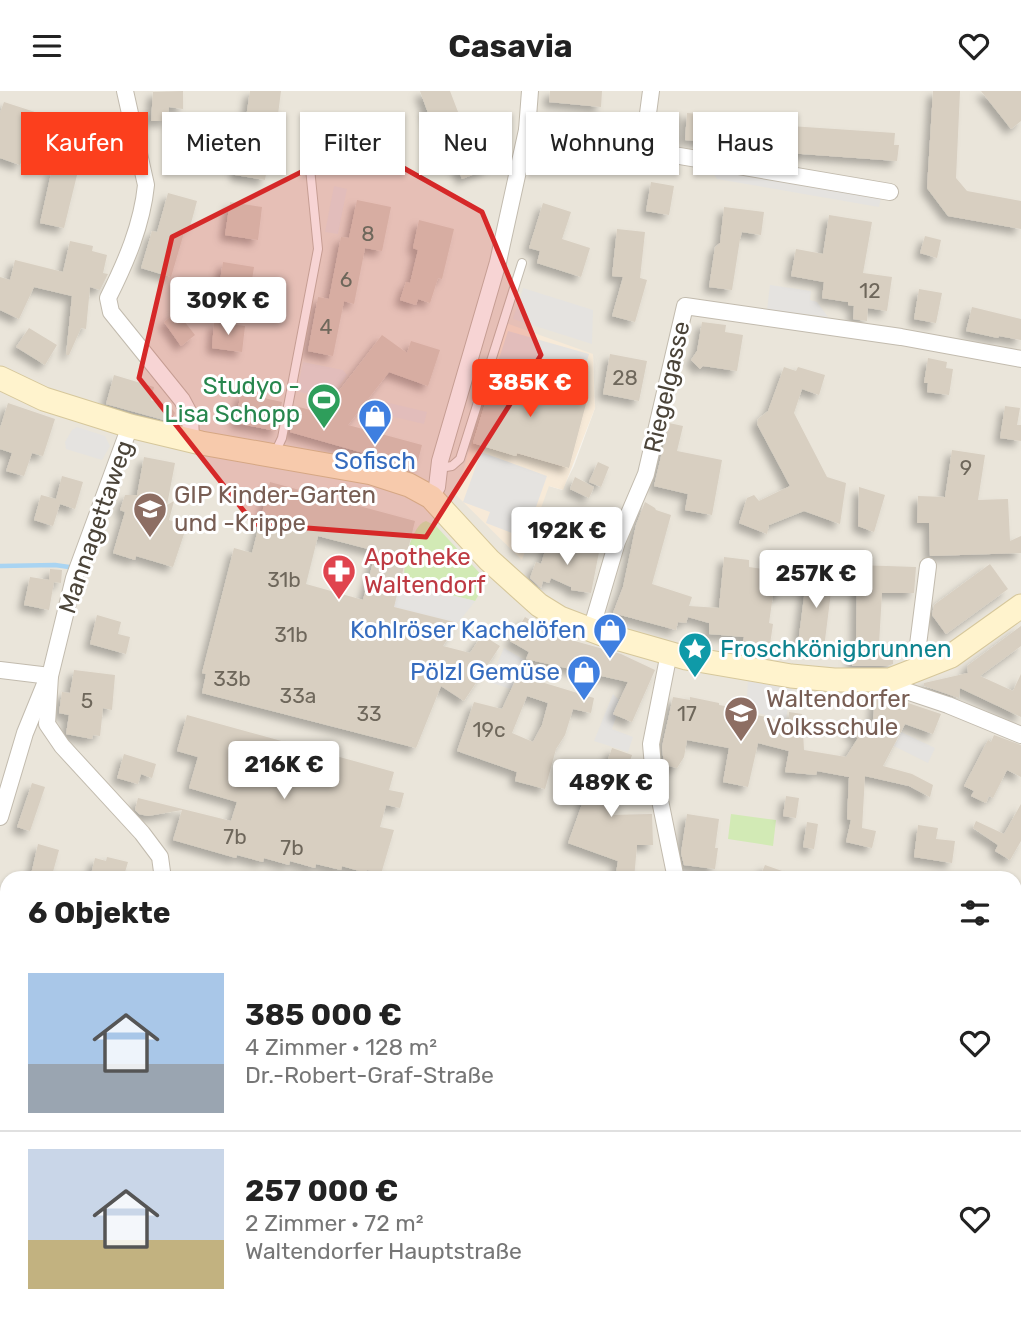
<!DOCTYPE html>
<html lang="de">
<head>
<meta charset="utf-8">
<style>
  :root { --surface:#fff; --page:#f2f2f2; --text:#222; --muted:#767676; --line:#e0e0e0; --accent:#fc3f1d }
  body { margin:0; font-family:Rubik,sans-serif; background:var(--page); color:var(--text); height:100vh; display:flex; flex-direction:column; font-size:26px; white-space:nowrap }
  * { box-sizing:border-box; margin:0 }
  p { font-size:23px; color:var(--muted) }
  .icon { flex:none; width:38px; height:38px; fill:none; stroke:currentColor; stroke-width:2; stroke-linecap:round; stroke-linejoin:round }
  .map { position:relative; flex:1; overflow:hidden }
  .panel { position:absolute; left:0px; top:780px; width:1022px; height:450px; display:flex; flex-direction:column; background:var(--surface); border-radius:21px 21px 0 0; box-shadow:0 2px 5px #0004 }
  .panel>* { flex:none }
  .hud { position:absolute; left:21px; top:21px; width:980px; height:63px; display:flex; gap:14px }
  .price { position:absolute; translate:-50% -60px; padding:0 16px; border-radius:7px; background:#fff; color:#222; font-size:23px; line-height:46px; filter:drop-shadow(0 2px 4px #0008) }
  .price::after { content:''; position:absolute; left:50%; top:42px; width:21px; height:16px; margin-left:-10px; background:inherit; clip-path:polygon(0 0,100% 0,50% 100%) }
  .price.on { background:var(--accent); color:#fff }
  ul { padding:0; list-style:none }
  li { display:flex; align-items:center; gap:21px; height:175px; padding:0 28px }
  li+li { border-top:2px solid var(--line) }
  li span { display:grid; place-items:center; flex:none; width:196px; height:140px; border-radius:0px; color:#555 }
  li>.icon { margin-inline-start:auto }
  span .icon { width:84px; height:84px; fill:#fffc; stroke-width:1 }
  li b { font-size:30px }
  h2 { display:flex; justify-content:space-between; align-items:center; height:84px; padding:0 28px; font-size:30px }
  .tag { padding:0 24px; border-radius:0px; background:var(--surface); box-shadow:0 2px 5px #0004; font-size:24px; line-height:63px }
  .tag.on { background:var(--accent); color:#fff }
  header { display:flex; justify-content:space-between; align-items:center; height:91px; padding:0 28px; background:var(--surface); font-size:32px; font-weight:700 }
  .map>svg:first-child { display:block }
</style>
</head>
<body>
<header><svg class="icon" aria-label="menu" viewBox="0 0 24 24"><path d="M4 6h16M4 12h16M4 18h16"/></svg>Casavia<svg class="icon" aria-label="heart" viewBox="0 0 24 24"><path d="M12 20l-8-8c-3-5 5-10 8-4 3-6 11-1 8 4z"/></svg></header>
<div class="map">
<svg width="1021" height="1230" viewBox="0 0 1021 1230">
  <defs>
    <filter id="shadow"><feDropShadow dx="-5.5" dy="5.5" stdDeviation="3.5" flood-color="#0004"/></filter>
  </defs>
  <rect width="100%" height="100%" fill="#f6f3ec"/>
  <!-- residential -->
  <path fill="#eae5da" fill-rule="evenodd" d="M0,0H1021V1230H0ZM593,264L595,317L574,375L562,399L549,395ZM7,788H1015V1223H7Z"/>
  <!-- commercial -->
  <polygon fill="#f7ead8" points="506,232 593,263 595,317 563,399 549,395 522,469 456,404"/>
  <!-- green -->
  <g fill="#d2eab5">
    <path d="M426,430L436,435L487,490L475,510L411,494L404,490C403,475 411,434 426,430Z"/>
    <polygon points="731,723 776,729 773,755 728,748"/>
  </g>
  <!-- parking -->
  <g fill="#e5e3e0">
    <polygon points="710,77 881,107 879,116 717,88"/>
    <polygon points="334,95 347,98 338,143 325,141"/>
    <polygon points="770,194 811,200 810,209 817,211 828,226 767,219"/>
    <polygon points="523,197 593,219 592,253 513,228"/>
    <polygon points="508,240 589,263 578,299 497,274"/>
    <polygon points="303,271 343,279 347,284 330,309 297,300"/>
    <polygon points="385,311 427,321 424,333 382,323"/>
    <polygon points="77,336 105,345 110,355 102,369 66,358 65,351 72,339"/>
    <polygon points="481,361 547,385 525,447 486,432 490,421 463,411"/>
    <polygon points="400,491 431,499 475,510 458,532 394,516"/>
    <polygon points="504,557 526,570 511,598 489,591"/>
    <polygon points="748,590 792,597 786,628 746,620"/>
    <polygon points="613,603 619,609 613,623 616,626 612,638 633,646 628,661 594,650"/>
    <polygon points="901,641 935,657 928,672 894,655"/>
  </g>
  <g fill="none" stroke-linecap="round" stroke-linejoin="round">
    <!-- stream -->
    <polyline stroke="#a9d4f2" stroke-width="4.5" points="0,475 55,474 76,477"/>
  </g>
  <!-- building -->
  <g fill="#d8cfc1" fill-rule="evenodd" filter="url(#shadow)">
    <polygon points="183,0 183,18 169,16 167,30 151,30 153,1"/>
    <polygon points="250,0 281,0 277,31 246,27"/>
    <polygon points="420,0 450,0 463,34 471,30 490,77 462,88 443,41 436,44"/>
    <polygon points="550,0 602,0 601,16 549,11"/>
    <polygon points="933,0 960,0 956,87 967,100 1021,110 1021,138 948,125 927,97"/>
    <polygon points="981,0 1021,0 1021,30 1011,38"/>
    <polygon points="4,11 38,22 33,35 51,41 42,68 24,62 20,74 0,67 0,22"/>
    <polygon points="687,22 790,30 790,35 895,42 894,54 899,54 897,70 788,62 788,57 685,49"/>
    <polygon points="242,49 271,54 265,89 235,84"/>
    <polygon points="52,78 77,84 64,137 40,132"/>
    <polygon points="651,91 674,95 669,124 646,120"/>
    <polygon points="168,102 197,110 190,136 186,135 171,186 141,177 152,140 157,141"/>
    <polygon points="357,109 391,116 382,160 365,157 354,213 344,210 333,265 308,260 318,206 329,208 341,146 349,147"/>
    <polygon points="230,111 262,116 258,149 225,144"/>
    <polygon points="543,112 571,121 562,148 590,157 581,186 537,172 540,160 529,157"/>
    <polygon points="724,116 764,121 761,144 742,141 740,148 732,199 709,196 715,156 720,152"/>
    <polygon points="829,124 872,131 863,182 892,186 887,220 868,217 867,230 853,228 854,215 848,214 848,211 822,207 824,191 791,185 796,158 823,163"/>
    <polygon points="419,129 454,138 442,188 438,187 430,212 418,208 416,214 400,209 406,191 410,192 418,159 413,157"/>
    <polygon points="617,138 645,141 640,187 647,189 635,231 612,225 623,186 612,185"/>
    <polygon points="925,145 941,149 937,167 920,162"/>
    <polygon points="70,150 93,155 92,160 107,164 103,182 108,183 100,199 90,196 86,238 81,237 69,264 66,264 72,205 34,196 19,228 0,219 0,186 10,189 15,169 63,181"/>
    <polygon points="223,171 254,176 250,202 219,196"/>
    <polygon points="919,198 942,202 936,232 914,228"/>
    <polygon points="972,216 1021,228 1021,249 999,245 998,247 966,240"/>
    <polygon points="177,221 195,244 181,255 164,231"/>
    <polygon points="214,231 245,235 242,261 212,257"/>
    <polygon points="702,231 726,234 725,241 743,244 737,280 703,275 700,278 691,269 697,260"/>
    <polygon points="29,237 57,254 45,274 16,256"/>
    <polygon points="382,244 407,262 411,250 440,259 428,295 389,281 348,334 422,354 416,377 290,341 295,315 322,322"/>
    <polygon points="610,263 647,270 639,310 603,303"/>
    <polygon points="928,267 947,271 946,277 953,278 949,304 927,301 928,292 924,292"/>
    <polygon points="505,276 549,290 548,296 587,309 569,377 517,362 516,365 473,352 493,287 501,290"/>
    <polygon points="784,276 796,280 798,276 825,284 819,304 802,298 794,322 827,386 846,392 840,433 804,420 769,434 767,443 739,432 747,407 754,404 759,410 790,395 757,333 758,328 768,320"/>
    <polygon points="114,284 154,296 151,309 172,318 175,322 171,331 106,313"/>
    <polygon points="241,302 282,311 276,340 235,332"/>
    <polygon points="8,312 55,328 43,365 32,362 24,385 6,380 12,362 0,358 0,337"/>
    <polygon points="1005,315 1020,317 1017,334 1021,334 1021,350 1000,347"/>
    <polygon points="669,332 683,335 677,360 722,369 712,424 685,419 688,403 654,395"/>
    <polygon points="952,359 985,364 978,409 1008,408 1010,450 1021,445 1021,462 930,465 929,432 917,432 918,405 945,406"/>
    <polygon points="144,366 175,372 167,414 174,410 169,429 187,434 173,476 136,465 135,469 113,462 125,421 120,419 125,404 137,404"/>
    <polygon points="598,371 609,376 601,396 589,391"/>
    <polygon points="62,385 83,391 75,418 60,413 53,435 34,429 41,404 56,408"/>
    <polygon points="575,386 594,396 589,407 570,398"/>
    <path d="M270,391L415,430L394,516L458,532L443,555L470,562L482,544L500,555L464,610L441,595L416,657L202,602L206,583L202,582L234,457L252,462ZM318,445L376,460L363,509L306,493Z"/>
    <polygon points="859,396 885,404 874,441 858,435"/>
    <polygon points="645,411 655,417 656,419 671,424 652,493 692,506 689,515 719,517 724,466 749,469 749,476 783,481 780,505 773,504 769,532 773,533 769,560 742,555 744,546 709,543 709,532 688,526 686,532 678,531 676,539 613,522 623,496 636,434"/>
    <polygon points="548,450 569,457 599,461 591,502 571,499 571,496 551,487 549,492 543,490 541,497 530,487 536,471 541,473"/>
    <polygon points="990,473 1008,498 946,543 932,524 934,514"/>
    <polygon points="857,474 916,476 914,502 882,502 879,553 893,553 893,573 887,575 852,575 852,553 856,553"/>
    <polygon points="50,478 62,479 61,492 54,491 49,519 24,514 30,486 49,489"/>
    <polygon points="807,482 833,485 824,557 798,553"/>
    <polygon points="97,524 121,531 118,543 130,546 126,563 90,553"/>
    <polygon points="525,526 557,545 621,563 655,579 632,631 613,623 628,591 526,568 529,561 510,550"/>
    <polygon points="1021,535 1021,555 980,585 1013,600 1021,583 1021,626 960,597 959,607 924,595 924,592 968,582 967,575"/>
    <polygon points="74,579 115,584 112,619 103,617 100,645 93,644 92,648 66,643 69,624 59,622 62,601 70,602"/>
    <path d="M518,584L594,607L591,622L573,618L565,644L556,658L545,698L515,690L517,681L457,660L474,611L502,618ZM527,605L548,612L542,634L533,651L512,642Z"/>
    <polygon points="673,606 690,609 690,606 719,612 719,614 744,618 743,621 789,631 789,621 802,623 804,659 846,666 858,647 848,641 853,631 872,638 875,608 905,611 941,623 933,643 905,633 883,675 912,683 933,694 930,706 909,695 865,685 862,737 876,740 872,757 846,751 851,729 847,728 849,686 817,680 816,684 785,681 789,660 758,652 748,696 723,691 729,657 687,649 684,666 677,677 664,674 662,656"/>
    <polygon points="187,624 394,681 389,699 404,702 400,717 386,714 380,736 394,739 381,783 367,779 366,782 342,775 341,779 316,773 315,777 290,770 289,774 264,767 263,771 237,764 236,767 173,749 182,719 148,725 139,723 135,719 138,707 231,730 237,711 189,697 198,666 177,660"/>
    <polygon points="994,644 1021,654 1021,686 1007,679 993,707 989,705 986,712 971,705 974,700 964,695 988,649 991,651"/>
    <polygon points="612,657 632,664 611,724 652,723 653,754 637,754 634,788 615,788 618,770 568,752 595,677 604,680"/>
    <polygon points="124,663 156,673 152,687 141,683 138,693 117,687"/>
    <polygon points="32,692 45,696 30,740 17,736"/>
    <polygon points="786,705 799,707 796,727 783,725"/>
    <polygon points="1021,713 1021,750 1010,769 995,760 998,754 973,737 976,730 1004,743"/>
    <polygon points="687,723 719,728 715,757 718,757 715,778 684,774 681,762"/>
    <polygon points="807,731 818,733 814,758 803,756"/>
    <polygon points="918,734 938,737 936,748 955,750 952,772 914,766"/>
    <polygon points="38,753 59,759 51,788 30,788"/>
    <polygon points="107,766 128,771 123,788 90,788 95,767 106,770"/>
    <polygon points="765,774 799,786 799,788 759,788"/>
  </g>
  <g fill="none" stroke-linecap="round" stroke-linejoin="round">
    <!-- lane casing -->
    <g stroke="#c2bbae" stroke-width="10">
      <g id="lane">
        <polyline points="274,364 282,347 318,158 308,57"/>
        <polyline points="440,377 452,375 460,368 522,172"/>
        <polyline points="0,808 2,809"/>
      </g>
    </g>
    <!-- street casing -->
    <g stroke="#c2bbae" stroke-width="18">
      <g id="street">
        <path d="M125,0L146,94C142,134 126,171 108,207L111,221L182,309L190,324L191,349"/>
        <polyline points="527,39 890,101"/>
        <polyline points="643,60 651,0"/>
        <polyline points="130,335 74,487 50,585 47,633 62,655 142,742 160,766 163,788"/>
        <polyline points="431,406 437,396 440,370 498,171 527,39 530,0"/>
        <polyline points="591,539 617,451 646,383 685,215 901,246 1021,268"/>
        <polyline points="669,562 651,653 653,675 676,788"/>
        <polyline points="923,577 918,554 928,475"/>
        <polyline points="0,579 50,585"/>
        <polyline points="890,589 897,597 948,614 1021,644"/>
        <polyline points="0,726 25,642 45,593"/>
        <polyline points="1015,905 1021,906"/>
        <polyline points="1015,1003 1021,1003"/>
        <polyline points="287,1223 288,1230"/>
        <polyline points="881,1223 881,1230"/>
      </g>
    </g>
    <!-- secondary casing -->
    <g stroke="#d6c79b" stroke-width="25">
      <polyline id="secondary" points="0,287 44,308 130,335 201,352 372,382 409,394 431,406 489,469 539,514 560,527 602,543 686,567 791,585 834,589 890,589 951,565 1021,515"/>
    </g>
    <!-- lane -->
    <use href="#lane" stroke="#fff" stroke-width="8"/>
    <!-- street -->
    <use href="#street" stroke="#fff" stroke-width="16"/>
    <!-- secondary -->
    <use href="#secondary" stroke="#fff3cd" stroke-width="23"/>
  </g>
  <!-- marked area -->
  <path fill="#d62828" fill-opacity="0.2" stroke="#d62828" stroke-width="5" stroke-linejoin="round" d="M359,52L482,121L541,264L426,446L254,433L139,287L172,146Z"/>
  <!-- icons -->
  <defs>
    <g id="stadium-pin" transform="scale(1.75)"><path d="M0 17L-7.5 6A9.5 9.5 0 1 1 7.5 6Z" fill="#2e9e5b" stroke="#fff"/><path d="M0-5a6.5 5 0 1 0 0 10a6.5 5 0 1 0 0-10ZM-3.5-1.8h7v3.6h-7Z" fill="#fff"/></g>
    <g id="shop-pin" transform="scale(1.75)"><path d="M0 17L-7.5 6A9.5 9.5 0 1 1 7.5 6Z" fill="#3f7fe0" stroke="#fff"/><path d="M-5-2.5h2.3a2.7 3.5 0 0 1 5.4 0H5L5.5 6h-11ZM-1.5-2.5h3a1.5 2.3 0 0 0-3 0Z" fill="#fff"/></g>
    <g id="school-pin" transform="scale(1.75)"><path d="M0 17L-7.5 6A9.5 9.5 0 1 1 7.5 6Z" fill="#8d6e63" stroke="#fff"/><path d="M0-5L7-2L0 1L-7-2ZM-4 1L0 2.5L4 1V4Q0 6-4 4Z" fill="#fff"/></g>
    <g id="pharmacy-pin" transform="scale(1.75)"><path d="M0 17L-7.5 6A9.5 9.5 0 1 1 7.5 6Z" fill="#e0444e" stroke="#fff"/><path d="M-2-6h4v4h4v4h-4v4h-4v-4h-4v-4h4Z" fill="#fff"/></g>
    <g id="sight-pin" transform="scale(1.75)"><path d="M0 17L-7.5 6A9.5 9.5 0 1 1 7.5 6Z" fill="#0f9aa8" stroke="#fff"/><path d="M0-6L1.8-2.2L6-1.7L2.9 1.2L3.7 5.4L0 3.3L-3.7 5.4L-2.9 1.2L-6-1.7L-1.8-2.2Z" fill="#fff"/></g>
  </defs>
  <g fill-rule="evenodd">
    <use href="#stadium-pin" x="324" y="309"/>
    <use href="#shop-pin" x="375" y="325"/>
    <use href="#school-pin" x="150" y="418"/>
    <use href="#pharmacy-pin" x="339" y="480"/>
    <use href="#shop-pin" x="610" y="539"/>
    <use href="#sight-pin" x="695" y="558"/>
    <use href="#shop-pin" x="584" y="581"/>
    <use href="#school-pin" x="741" y="622"/>
  </g>
  <g text-anchor="middle" stroke-width="6" stroke-linejoin="round" paint-order="stroke">
    <!-- number labels -->
    <g font-size="21" fill="#6e675b">
      <text x="368" y="150">8</text>
      <text x="346" y="196">6</text>
      <text x="870" y="207">12</text>
      <text x="326" y="243">4</text>
      <text x="625" y="294">28</text>
      <text x="966" y="384">9</text>
      <text x="284" y="496">31b</text>
      <text x="291" y="551">31b</text>
      <text x="232" y="595">33b</text>
      <text x="298" y="612">33a</text>
      <text x="87" y="617">5</text>
      <text x="369" y="630">33</text>
      <text x="687" y="630">17</text>
      <text x="489" y="646">19c</text>
      <text x="235" y="753">7b</text>
      <text x="292" y="764">7b</text>
    </g>
    <!-- leisure labels -->
    <g font-size="24" fill="#27864d" stroke="#fff" text-anchor="end">
      <text x="300" y="303">Studyo -<tspan x="300" dy="28">Lisa Schopp</tspan></text>
    </g>
    <!-- street labels -->
    <g font-size="24" fill="#4b4439" stroke="#fff">
      <text transform="translate(667 296) rotate(-77)" y="8">Riegelgasse</text>
      <text transform="translate(96 436) rotate(-71)" y="8">Mannagettaweg</text>
    </g>
    <!-- shop labels -->
    <g font-size="24" fill="#366cbe" stroke="#fff" text-anchor="end">
      <text x="375" y="378" text-anchor="middle">Sofisch</text>
      <text x="586" y="547">Kohlröser Kachelöfen</text>
      <text x="560" y="589">Pölzl Gemüse</text>
    </g>
    <!-- education labels -->
    <g font-size="24" fill="#785e54" stroke="#fff" text-anchor="start">
      <text x="174" y="412">GIP Kinder-Garten<tspan x="174" dy="28">und -Krippe</tspan></text>
      <text x="766" y="616">Waltendorfer<tspan x="766" dy="28">Volksschule</tspan></text>
    </g>
    <!-- health labels -->
    <g font-size="24" fill="#be3a42" stroke="#fff" text-anchor="start">
      <text x="364" y="474">Apotheke<tspan x="364" dy="28">Waltendorf</tspan></text>
    </g>
    <!-- culture labels -->
    <g font-size="24" fill="#0d838f" stroke="#fff" text-anchor="start">
      <text x="720" y="566">Froschkönigbrunnen</text>
    </g>
  </g>
</svg>
<b class="price" style="left:228px;top:246px">309K €</b>
<b class="price on" style="left:530px;top:328px">385K €</b>
<b class="price" style="left:567px;top:476px">192K €</b>
<b class="price" style="left:816px;top:519px">257K €</b>
<b class="price" style="left:284px;top:710px">216K €</b>
<b class="price" style="left:611px;top:728px">489K €</b>
<div class="hud">
<a class="tag on">Kaufen</a>
<a class="tag">Mieten</a>
<a class="tag">Filter</a>
<a class="tag">Neu</a>
<a class="tag">Wohnung</a>
<a class="tag">Haus</a>
</div>
<section class="panel">
<h2>6 Objekte<svg class="icon" aria-label="filters" viewBox="0 0 24 24"><path d="M4 7h16M4 17h16"/><circle cx="9" cy="7" r="2"/><circle cx="15" cy="17" r="2"/></svg></h2>
<ul>
<li><span style="background:linear-gradient(#a9c7e8 65%,#9aa5b1 0)"><svg class="icon" aria-label="home" viewBox="0 0 24 24"><path d="M3 11l9-7 9 7M6 9v11h12V9"/></svg></span><div><b>385 000 €</b><p>4 Zimmer · 128 m²</p><p>Dr.-Robert-Graf-Straße</p></div><svg class="icon" aria-label="heart" viewBox="0 0 24 24"><path d="M12 20l-8-8c-3-5 5-10 8-4 3-6 11-1 8 4z"/></svg></li>
<li><span style="background:linear-gradient(#c9d6e8 65%,#c2b280 0)"><svg class="icon" aria-label="home" viewBox="0 0 24 24"><path d="M3 11l9-7 9 7M6 9v11h12V9"/></svg></span><div><b>257 000 €</b><p>2 Zimmer · 72 m²</p><p>Waltendorfer Hauptstraße</p></div><svg class="icon" aria-label="heart" viewBox="0 0 24 24"><path d="M12 20l-8-8c-3-5 5-10 8-4 3-6 11-1 8 4z"/></svg></li>
</ul>
</section>
</div>
</body>
</html>
